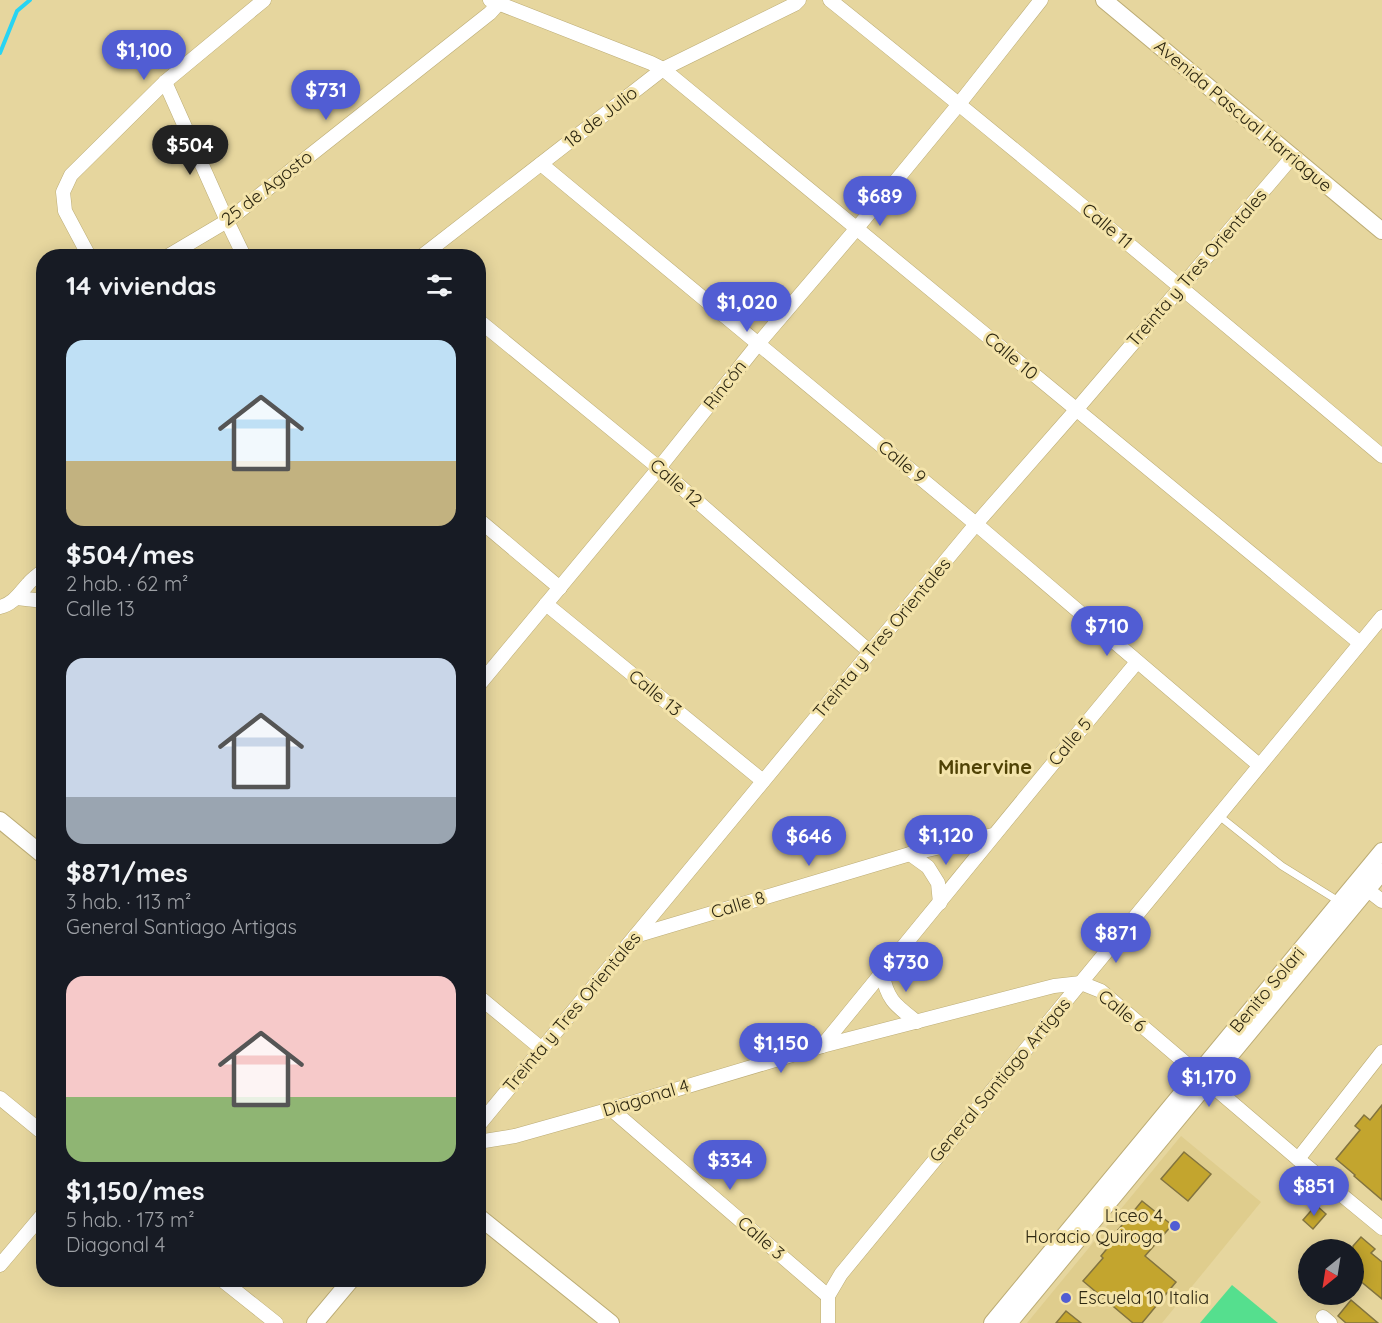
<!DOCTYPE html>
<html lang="es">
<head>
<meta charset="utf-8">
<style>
  :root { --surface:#171b24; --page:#242831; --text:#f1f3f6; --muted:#9ea1a6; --accent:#515dd3 }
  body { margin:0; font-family:Quicksand,sans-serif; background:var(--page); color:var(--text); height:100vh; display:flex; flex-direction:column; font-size:22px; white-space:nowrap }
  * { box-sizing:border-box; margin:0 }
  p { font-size:20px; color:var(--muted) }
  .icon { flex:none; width:33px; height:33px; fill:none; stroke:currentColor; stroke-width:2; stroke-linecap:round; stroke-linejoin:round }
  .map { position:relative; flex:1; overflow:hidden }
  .side { position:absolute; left:36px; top:249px; width:450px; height:1038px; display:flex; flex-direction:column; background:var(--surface); border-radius:24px; box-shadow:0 3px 15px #0003 }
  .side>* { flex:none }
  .needle { width:39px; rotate:210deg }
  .controls { position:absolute; left:1298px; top:1239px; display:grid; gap:12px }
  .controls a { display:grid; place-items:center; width:66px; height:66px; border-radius:50%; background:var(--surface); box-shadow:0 3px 15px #0003; font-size:30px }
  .price { position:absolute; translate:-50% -51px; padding:0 14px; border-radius:21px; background:var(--accent); color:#fff; font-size:20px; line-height:39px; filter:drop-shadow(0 2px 3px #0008) }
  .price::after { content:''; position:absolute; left:50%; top:36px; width:18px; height:14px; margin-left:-9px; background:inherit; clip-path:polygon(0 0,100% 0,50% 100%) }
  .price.active { background:#222; color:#fff }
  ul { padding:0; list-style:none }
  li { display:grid; align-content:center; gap:12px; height:318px; padding:0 30px }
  li span { display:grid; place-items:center; height:186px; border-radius:18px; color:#555 }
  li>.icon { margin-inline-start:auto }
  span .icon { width:108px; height:108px; fill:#fffc; stroke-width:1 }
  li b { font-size:26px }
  h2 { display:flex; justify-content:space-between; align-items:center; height:72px; padding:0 30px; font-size:26px }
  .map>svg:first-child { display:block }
</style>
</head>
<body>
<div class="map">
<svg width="1382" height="1323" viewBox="0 0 1382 1323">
  <rect width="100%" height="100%" fill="#e6d69e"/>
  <!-- built -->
  <polygon fill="#dfcd8d" points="1181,1136 1261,1202 1162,1323 1027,1323"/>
  <!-- green -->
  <polygon fill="#55df8e" points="1232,1285 1278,1323 1200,1323"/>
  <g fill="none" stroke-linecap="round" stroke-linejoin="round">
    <!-- stream -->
    <polyline stroke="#28d4f3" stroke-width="4" points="0,53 17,11 30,0"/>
  </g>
  <!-- building -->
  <g fill="#c3a52e" stroke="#83743f" stroke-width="1.5">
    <polygon points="1382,1105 1382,1200 1354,1176 1355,1175 1336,1159 1360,1130 1355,1126 1364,1115 1370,1120"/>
    <polygon points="1184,1152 1211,1174 1188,1201 1161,1179"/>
    <polygon points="1142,1201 1172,1225 1145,1256 1176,1282 1142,1323 1133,1323 1083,1281 1103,1258 1101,1256 1110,1245 1107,1243"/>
    <polygon points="1316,1205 1326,1214 1313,1229 1303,1220"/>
    <polygon points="1361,1237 1375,1249 1371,1253 1382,1262 1382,1299 1353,1275 1353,1246"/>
    <polygon points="1351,1300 1378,1323 1346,1323 1338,1316"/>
    <polygon points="1066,1311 1081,1323 1056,1323"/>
  </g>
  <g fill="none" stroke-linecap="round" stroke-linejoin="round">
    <!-- service casing -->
    <g stroke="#bcac75" stroke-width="8">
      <polyline id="service" points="1218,815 1282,866 1340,902"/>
    </g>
    <!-- minor casing -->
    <g stroke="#bcac75" stroke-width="15">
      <g id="minor">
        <polyline points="490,0 651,63 663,69 1360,643"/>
        <path d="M830,0C1016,149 1199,302 1382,456"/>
        <polyline points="165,82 227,221 244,256"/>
        <polyline points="541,164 976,524 1259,765"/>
        <polyline points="89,256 65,211 63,192 71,175 165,82 264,0"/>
        <polyline points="168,256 227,221 490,13 499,3 500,0"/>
        <polyline points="422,256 663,69 795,4 799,0"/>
        <polyline points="478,320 659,468 870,652"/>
        <polyline points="478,519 560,588"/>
        <polyline points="17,598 44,601"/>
        <polyline points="546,604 763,781"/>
        <path d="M0,607C13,604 19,594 28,584C32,579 38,575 44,570"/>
        <polyline points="478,686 659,468 758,344 857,228 959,104 1041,0"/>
        <polyline points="910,854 928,867 938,883 940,903"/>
        <polyline points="1360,884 1382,901"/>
        <polyline points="635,936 910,854 993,835"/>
        <path d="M882,972C887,1000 895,1005 917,1022"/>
        <polyline points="478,996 542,1049"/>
        <path d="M822,1046C927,918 1031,789 1137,662"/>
        <polyline points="0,1098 44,1134"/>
        <polyline points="611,1109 828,1296"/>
        <polyline points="478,1126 976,524 1076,410 1293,156"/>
        <polyline points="478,1142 515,1136 611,1109 822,1046 1054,986 1081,983 1101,991 1298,1159 1382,1228"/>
        <polyline points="1298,1159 1382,1052"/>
        <polyline points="0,1265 44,1213"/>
        <polyline points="222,1280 276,1323"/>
        <polyline points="1323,1317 1330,1323"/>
        <polyline points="828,1323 828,1296 841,1274 1382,617"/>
      </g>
    </g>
    <!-- tertiary casing -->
    <g stroke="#bcac75" stroke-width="18">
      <g id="tertiary">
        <polyline points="1104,0 1382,231"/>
        <polyline points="0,820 44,856"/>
        <polyline points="478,1216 611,1323"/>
        <polyline points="315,1323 351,1280"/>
        <polyline points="992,1323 1382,851"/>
        <polyline points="1009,1323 1382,872"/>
      </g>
    </g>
    <!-- service -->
    <use href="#service" stroke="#fff" stroke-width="7"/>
    <!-- minor -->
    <use href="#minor" stroke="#fff" stroke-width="14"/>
    <!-- tertiary -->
    <use href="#tertiary" stroke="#fff" stroke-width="16"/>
  </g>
  <!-- markers -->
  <g fill="#515dd3" stroke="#f3e3aa" stroke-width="2">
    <circle cx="1175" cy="1226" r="6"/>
    <circle cx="1066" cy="1298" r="6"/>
  </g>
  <g text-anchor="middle" stroke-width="6" stroke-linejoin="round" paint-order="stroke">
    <!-- street labels -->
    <g font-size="18" fill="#2d2711" stroke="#f3e3aa">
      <text transform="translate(1243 116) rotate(40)" y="6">Avenida Pascual Harriague</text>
      <text transform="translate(601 117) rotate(-38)" y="6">18 de Julio</text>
      <text transform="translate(267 188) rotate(-38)" y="6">25 de Agosto</text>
      <text transform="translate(1107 226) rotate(40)" y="6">Calle 11</text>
      <text transform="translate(1197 268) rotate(-49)" y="6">Treinta y Tres Orientales</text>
      <text transform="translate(1011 356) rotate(40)" y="6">Calle 10</text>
      <text transform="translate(725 385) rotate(-52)" y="6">Rincón</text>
      <text transform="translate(902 462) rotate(40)" y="6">Calle 9</text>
      <text transform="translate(676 483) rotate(41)" y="6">Calle 12</text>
      <text transform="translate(882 638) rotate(-50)" y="6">Treinta y Tres Orientales</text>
      <text transform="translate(655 693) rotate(39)" y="6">Calle 13</text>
      <text transform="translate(1070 742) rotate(-50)" y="6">Calle 5</text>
      <text transform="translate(738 905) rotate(-17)" y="6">Calle 8</text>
      <text transform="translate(1267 990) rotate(-50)" y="6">Benito Solari</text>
      <text transform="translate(1122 1011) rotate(39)" y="6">Calle 6</text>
      <text transform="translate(572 1012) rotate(-50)" y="6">Treinta y Tres Orientales</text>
      <text transform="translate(1000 1080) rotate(-50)" y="6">General Santiago Artigas</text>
      <text transform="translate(646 1098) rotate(-17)" y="6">Diagonal 4</text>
      <text transform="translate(761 1238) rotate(41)" y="6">Calle 3</text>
    </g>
    <!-- poi labels -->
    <g font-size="18" fill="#2d2711" stroke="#f3e3aa" text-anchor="end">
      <text x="1163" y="1222">Liceo 4<tspan x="1163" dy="21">Horacio Quiroga</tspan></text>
      <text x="1078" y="1304" text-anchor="start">Escuela 10 Italia</text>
    </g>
    <!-- neighbourhood labels -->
    <g font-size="20" font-weight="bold" fill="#504205" stroke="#f3e3aa">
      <text x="985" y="774">Minervine</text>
    </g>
  </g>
</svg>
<div class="controls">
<a><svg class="needle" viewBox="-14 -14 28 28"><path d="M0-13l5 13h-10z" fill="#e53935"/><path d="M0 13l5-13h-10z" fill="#9ea1a6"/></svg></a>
</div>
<b class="price" style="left:144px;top:81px">$1,100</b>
<b class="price" style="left:326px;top:121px">$731</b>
<b class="price active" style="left:190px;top:176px">$504</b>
<b class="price" style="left:880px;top:227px">$689</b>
<b class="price" style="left:747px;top:333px">$1,020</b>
<b class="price" style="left:1107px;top:657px">$710</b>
<b class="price" style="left:946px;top:866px">$1,120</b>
<b class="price" style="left:809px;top:867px">$646</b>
<b class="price" style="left:1116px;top:964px">$871</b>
<b class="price" style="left:906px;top:993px">$730</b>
<b class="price" style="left:781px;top:1074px">$1,150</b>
<b class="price" style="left:1209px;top:1108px">$1,170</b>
<b class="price" style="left:730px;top:1191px">$334</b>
<b class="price" style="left:1314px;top:1217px">$851</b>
<section class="side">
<h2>14 viviendas<svg class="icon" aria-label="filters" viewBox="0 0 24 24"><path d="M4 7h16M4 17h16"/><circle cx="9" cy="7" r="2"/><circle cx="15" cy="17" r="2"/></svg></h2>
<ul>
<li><span style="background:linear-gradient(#bfe0f5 65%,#c2b280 0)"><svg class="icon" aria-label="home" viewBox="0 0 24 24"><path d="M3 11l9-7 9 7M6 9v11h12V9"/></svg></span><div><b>$504/mes</b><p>2 hab. · 62 m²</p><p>Calle 13</p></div></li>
<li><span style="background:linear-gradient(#c9d6e8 75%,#9aa5b1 0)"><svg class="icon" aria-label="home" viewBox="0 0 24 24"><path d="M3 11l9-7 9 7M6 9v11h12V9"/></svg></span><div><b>$871/mes</b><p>3 hab. · 113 m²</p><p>General Santiago Artigas</p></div></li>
<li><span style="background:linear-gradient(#f6c9c9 65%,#8fb573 0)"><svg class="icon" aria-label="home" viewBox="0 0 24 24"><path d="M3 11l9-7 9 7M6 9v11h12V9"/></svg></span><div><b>$1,150/mes</b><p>5 hab. · 173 m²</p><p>Diagonal 4</p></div></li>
</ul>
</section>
</div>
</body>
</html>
